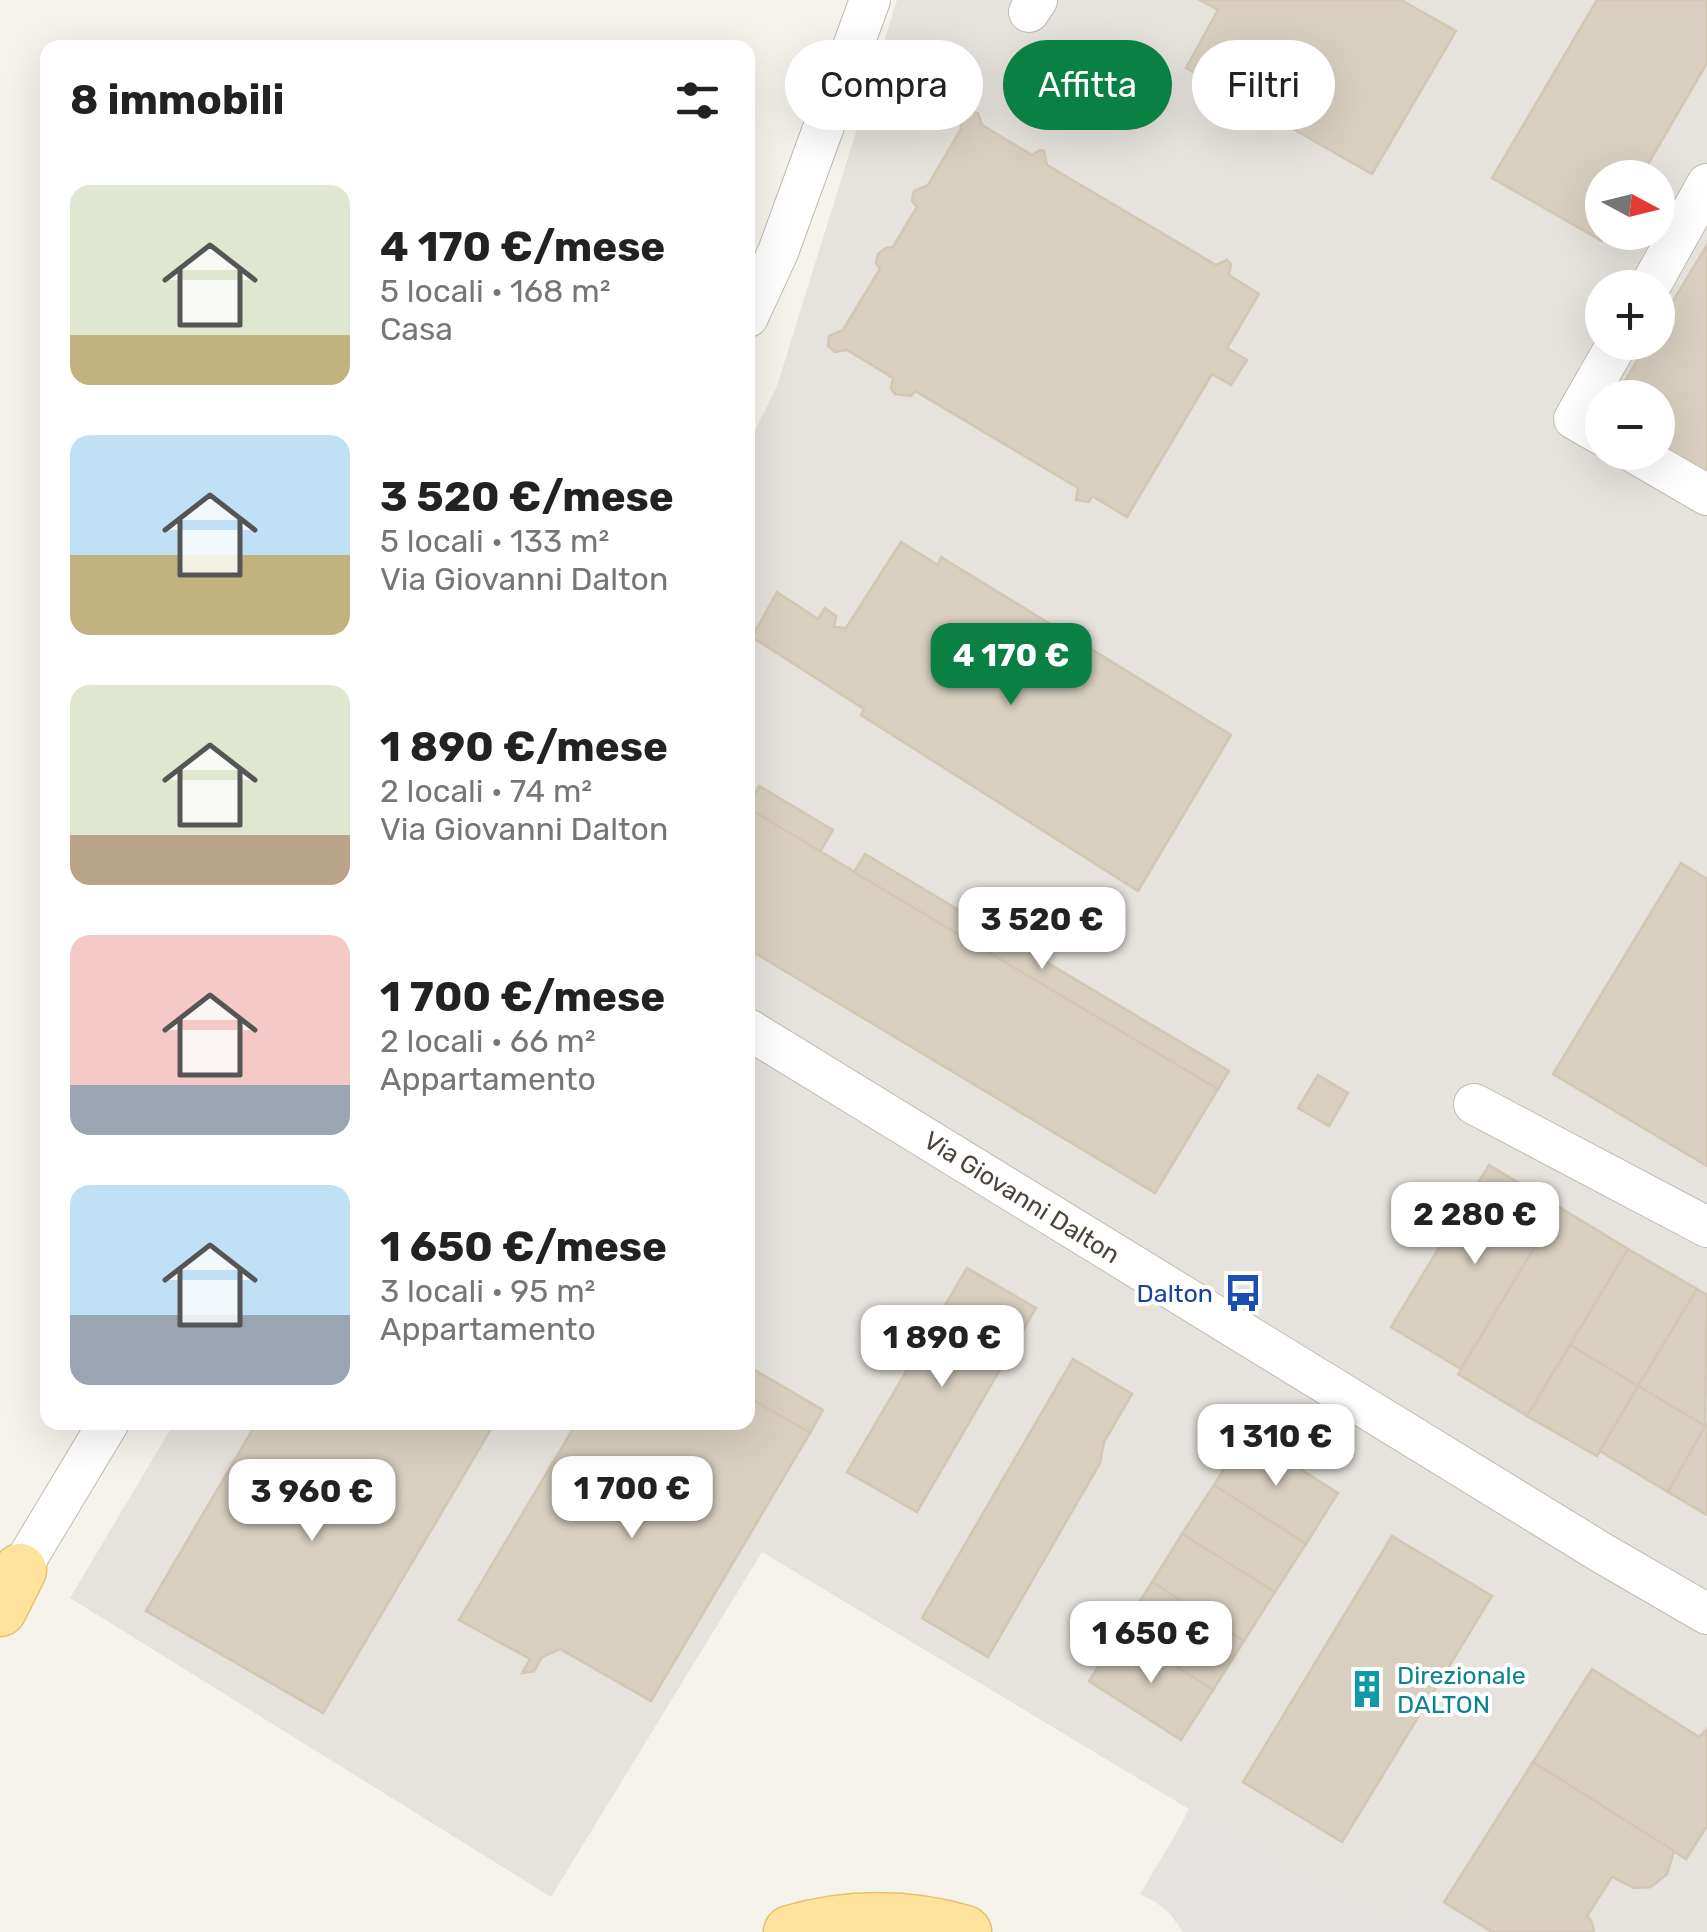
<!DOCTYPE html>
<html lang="it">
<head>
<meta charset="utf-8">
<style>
  :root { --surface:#fff; --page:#f2f2f2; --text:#222; --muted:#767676; --accent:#0b8043 }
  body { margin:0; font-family:Rubik,sans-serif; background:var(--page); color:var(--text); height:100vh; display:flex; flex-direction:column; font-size:38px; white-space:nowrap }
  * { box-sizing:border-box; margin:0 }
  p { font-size:32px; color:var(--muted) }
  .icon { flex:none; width:55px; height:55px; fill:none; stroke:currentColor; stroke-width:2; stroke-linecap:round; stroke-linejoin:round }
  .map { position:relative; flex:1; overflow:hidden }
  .panel { position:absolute; left:40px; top:40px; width:715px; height:1390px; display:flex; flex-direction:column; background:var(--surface); border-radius:20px; box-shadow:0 10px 40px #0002 }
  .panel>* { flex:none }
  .banner { position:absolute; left:785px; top:40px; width:770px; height:90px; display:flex; gap:20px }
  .needle { width:65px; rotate:97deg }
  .controls { position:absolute; left:1585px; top:160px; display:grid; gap:20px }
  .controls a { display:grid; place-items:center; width:90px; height:90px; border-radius:50%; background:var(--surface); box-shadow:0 10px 40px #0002; font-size:50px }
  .price { position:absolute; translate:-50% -85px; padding:0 22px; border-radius:20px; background:#fff; color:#222; font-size:32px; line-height:65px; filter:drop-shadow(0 2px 5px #0008) }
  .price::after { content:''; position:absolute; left:50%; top:60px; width:30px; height:22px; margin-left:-15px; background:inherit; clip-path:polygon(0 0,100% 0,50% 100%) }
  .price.selected { background:var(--accent); color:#fff }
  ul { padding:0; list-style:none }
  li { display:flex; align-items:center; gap:30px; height:250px; padding:0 30px }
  li span { display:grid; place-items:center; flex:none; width:280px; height:200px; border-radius:20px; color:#555 }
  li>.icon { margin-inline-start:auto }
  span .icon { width:120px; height:120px; fill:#fffc; stroke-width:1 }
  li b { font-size:42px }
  h2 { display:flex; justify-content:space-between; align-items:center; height:120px; padding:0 30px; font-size:42px }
  .chip { padding:0 35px; border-radius:45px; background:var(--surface); box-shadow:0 10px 40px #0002; font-size:35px; line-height:90px }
  .chip.selected { background:var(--accent); color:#fff }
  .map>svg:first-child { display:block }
</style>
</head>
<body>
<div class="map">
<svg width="1707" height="1932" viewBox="0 0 1707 1932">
  <rect width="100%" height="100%" fill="#f6f3ec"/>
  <!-- industrial -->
  <path fill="#e6e2dd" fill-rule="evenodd" d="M897,0H1707V1932H1194L1145,1894L1189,1809L762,1552L551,1897L70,1598L174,1423L748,1422V445L777,386ZM1602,178H1658V232H1602ZM1602,288H1658V342H1602ZM1602,398H1658V452H1602Z"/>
  <!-- parking -->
  <polygon fill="#e5e3e0" points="1190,1810 1392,1927 1418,1891 1481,1932 1183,1932 1165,1907 1140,1894"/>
  <!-- building -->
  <g fill="#d8cfc1" stroke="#d3c7b4" stroke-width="2.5">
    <polygon points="1200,0 1401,0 1456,31 1372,174 1186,68 1218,10"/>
    <polygon points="1597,0 1707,0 1707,63 1640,178 1602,178 1602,232 1607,232 1602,241 1492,178"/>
    <polygon points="965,111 978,113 982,125 1032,155 1040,150 1044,151 1047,165 1216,265 1227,260 1231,264 1229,275 1259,294 1227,348 1247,360 1231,385 1212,374 1127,517 1092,496 1089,502 1076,500 1078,488 915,391 911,396 895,394 891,389 893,378 847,350 835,352 828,346 829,336 843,330 880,269 876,263 878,254 886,248 893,247 917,207 912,201 914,191 928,185 961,129 960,115"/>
    <polygon points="1707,245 1707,480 1658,450 1658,398 1615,398 1648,342 1658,342 1658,326"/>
    <polygon points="901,542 938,565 941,557 1231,735 1138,891 861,715 864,709 752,637 777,592 818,619 825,608 836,616 834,627 846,628"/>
    <polygon points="759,786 833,830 820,852 748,808"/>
    <polygon points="748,808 1218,1089 1155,1193 748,949"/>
    <polygon points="865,854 1229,1071 1218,1089 854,872"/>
    <polygon points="1681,863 1707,879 1707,1166 1553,1074"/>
    <polygon points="1318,1075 1348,1093 1329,1126 1298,1108"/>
    <polygon points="1489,1165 1559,1207 1461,1369 1391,1327"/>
    <polygon points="1559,1207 1628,1249 1527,1416 1458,1374"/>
    <polygon points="1628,1249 1697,1289 1638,1386 1570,1345"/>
    <polygon points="967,1268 1036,1308 917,1512 847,1472"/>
    <polygon points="1697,1289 1707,1295 1705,1426 1638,1386"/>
    <polygon points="1570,1345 1638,1386 1597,1456 1527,1416"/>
    <polygon points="1073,1359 1132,1394 1104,1442 1100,1463 988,1657 922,1618"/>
    <polygon points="748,1366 823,1410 810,1433 748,1397"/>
    <polygon points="1638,1386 1705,1426 1668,1492 1600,1451"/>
    <polygon points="748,1397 810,1433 651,1701 560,1649 542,1657 534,1671 522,1673 530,1659 459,1620 577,1422 748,1422"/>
    <polygon points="257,1422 494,1424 323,1713 146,1611"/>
    <polygon points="1707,1423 1707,1515 1668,1492"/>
    <polygon points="1245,1434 1338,1493 1306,1544 1214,1485"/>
    <polygon points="1214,1485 1306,1544 1275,1592 1182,1534"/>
    <polygon points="1182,1534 1275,1592 1244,1641 1152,1582"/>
    <polygon points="1392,1536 1492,1596 1342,1842 1243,1782"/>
    <polygon points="1152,1582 1244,1641 1213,1690 1121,1631"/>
    <polygon points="1121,1631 1213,1690 1181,1740 1089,1681"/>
    <polygon points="1592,1669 1699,1737 1707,1729 1707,1826 1686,1859 1533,1762"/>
    <polygon points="1533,1762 1674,1851 1667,1874 1651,1887 1634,1888 1612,1877 1587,1916 1592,1922 1594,1932 1492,1932 1444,1902"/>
  </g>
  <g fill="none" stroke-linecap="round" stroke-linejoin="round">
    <!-- minor casing -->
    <g stroke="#c2bbae" stroke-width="42">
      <g id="minor">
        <polyline points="1029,12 1037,0"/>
        <polyline points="1649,288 1707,184"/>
        <polyline points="748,317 778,252 870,0"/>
        <polyline points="1602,435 1574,419 1618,342"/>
        <polyline points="1633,452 1707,495"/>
        <polyline points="748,1029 1602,1553 1707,1614"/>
        <polyline points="1474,1104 1707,1227"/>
        <polyline points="2,1593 20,1570 109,1422"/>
      </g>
    </g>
    <!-- major casing -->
    <g stroke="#e6c16a" stroke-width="55">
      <g id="major">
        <polyline points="0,1610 20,1570"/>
        <path d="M790,1932C847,1915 909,1915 965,1932"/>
      </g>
    </g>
    <!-- minor -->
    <use href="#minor" stroke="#fff" stroke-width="40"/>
    <!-- major -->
    <use href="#major" stroke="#ffe39c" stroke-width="52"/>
  </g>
  <!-- icons -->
  <defs>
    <g id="bus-bare" transform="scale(3)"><path d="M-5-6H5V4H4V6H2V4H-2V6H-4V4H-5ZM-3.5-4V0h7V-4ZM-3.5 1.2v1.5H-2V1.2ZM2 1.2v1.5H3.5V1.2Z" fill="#1a4fb4" stroke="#fff" stroke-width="2.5" paint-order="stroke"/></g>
    <g id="building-bare" transform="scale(3)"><path d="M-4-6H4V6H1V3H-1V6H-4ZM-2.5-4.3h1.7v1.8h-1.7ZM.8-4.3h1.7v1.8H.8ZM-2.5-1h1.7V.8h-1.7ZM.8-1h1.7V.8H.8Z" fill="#0f9aa8" stroke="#fff" stroke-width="2.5" paint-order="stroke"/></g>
  </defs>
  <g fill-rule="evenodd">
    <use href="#bus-bare" x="1243" y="1293"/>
    <use href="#building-bare" x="1367" y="1689"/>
  </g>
  <g text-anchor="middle" stroke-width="8" stroke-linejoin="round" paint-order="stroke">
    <!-- street labels -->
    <g font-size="25" fill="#4b4439" stroke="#fff">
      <text transform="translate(1022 1197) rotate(32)" y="9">Via Giovanni Dalton</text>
    </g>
    <!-- transit labels -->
    <g font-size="25" fill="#164399" stroke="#fff" text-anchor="end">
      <text x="1213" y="1302">Dalton</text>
    </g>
    <!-- culture labels -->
    <g font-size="25" fill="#0d838f" stroke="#fff" text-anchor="start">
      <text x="1397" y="1684">Direzionale<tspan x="1397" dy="29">DALTON</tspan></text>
    </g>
  </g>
</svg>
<div class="controls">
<a><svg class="needle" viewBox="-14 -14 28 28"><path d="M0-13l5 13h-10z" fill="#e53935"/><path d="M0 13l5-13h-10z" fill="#767676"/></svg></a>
<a>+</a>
<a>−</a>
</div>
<b class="price selected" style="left:1011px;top:708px">4 170 €</b>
<b class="price" style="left:1042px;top:972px">3 520 €</b>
<b class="price" style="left:1475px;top:1267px">2 280 €</b>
<b class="price" style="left:942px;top:1390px">1 890 €</b>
<b class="price" style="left:1276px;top:1489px">1 310 €</b>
<b class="price" style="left:632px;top:1541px">1 700 €</b>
<b class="price" style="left:312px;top:1544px">3 960 €</b>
<b class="price" style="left:1151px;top:1686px">1 650 €</b>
<div class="banner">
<a class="chip">Compra</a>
<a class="chip selected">Affitta</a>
<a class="chip">Filtri</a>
</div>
<section class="panel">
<h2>8 immobili<svg class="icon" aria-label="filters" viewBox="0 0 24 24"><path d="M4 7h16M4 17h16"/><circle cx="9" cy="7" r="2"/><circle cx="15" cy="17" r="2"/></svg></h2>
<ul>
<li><span style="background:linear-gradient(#dfe7d0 75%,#c2b280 0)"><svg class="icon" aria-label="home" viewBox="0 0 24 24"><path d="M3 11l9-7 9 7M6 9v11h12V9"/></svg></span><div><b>4 170 €/mese</b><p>5 locali · 168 m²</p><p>Casa</p></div></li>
<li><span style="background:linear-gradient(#bfe0f5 60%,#c2b280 0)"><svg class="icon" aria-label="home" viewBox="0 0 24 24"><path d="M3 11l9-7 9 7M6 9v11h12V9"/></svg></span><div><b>3 520 €/mese</b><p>5 locali · 133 m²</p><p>Via Giovanni Dalton</p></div></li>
<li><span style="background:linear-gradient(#dfe7d0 75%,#b9a48a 0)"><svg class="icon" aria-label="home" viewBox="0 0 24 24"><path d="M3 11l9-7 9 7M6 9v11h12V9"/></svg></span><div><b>1 890 €/mese</b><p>2 locali · 74 m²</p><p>Via Giovanni Dalton</p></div></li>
<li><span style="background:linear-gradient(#f6c9c9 75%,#9aa5b1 0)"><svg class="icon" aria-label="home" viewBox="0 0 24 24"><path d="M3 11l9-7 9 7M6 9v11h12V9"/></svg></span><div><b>1 700 €/mese</b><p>2 locali · 66 m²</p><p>Appartamento</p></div></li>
<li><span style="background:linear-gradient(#bfe0f5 65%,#9aa5b1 0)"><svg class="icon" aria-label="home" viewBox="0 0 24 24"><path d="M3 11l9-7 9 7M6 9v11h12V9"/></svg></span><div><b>1 650 €/mese</b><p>3 locali · 95 m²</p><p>Appartamento</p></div></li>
</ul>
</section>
</div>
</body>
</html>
